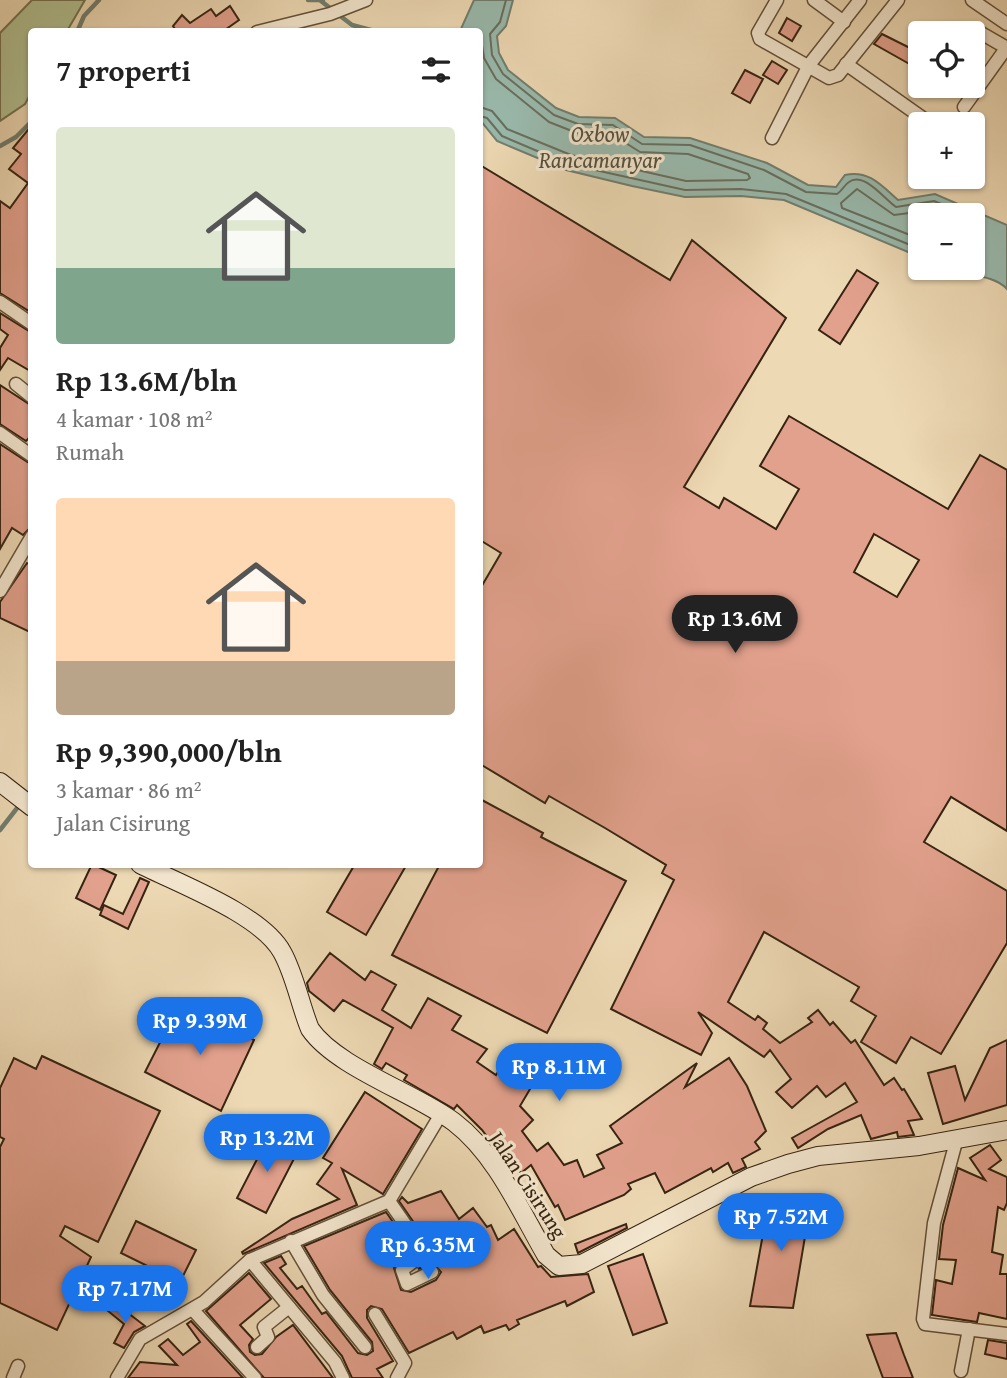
<!DOCTYPE html>
<html lang="id">
<head>
<meta charset="utf-8">
<style>
  :root { --surface:#fff; --page:#f2f2f2; --text:#222; --muted:#767676; --accent:#1a73e8 }
  body { margin:0; font-family:"Gentium Book Plus",serif; background:var(--page); color:var(--text); height:100vh; display:flex; flex-direction:column; font-size:26px; white-space:nowrap }
  * { box-sizing:border-box; margin:0 }
  p { font-size:23px; color:var(--muted) }
  .icon { flex:none; width:38px; height:38px; fill:none; stroke:currentColor; stroke-width:2; stroke-linecap:round; stroke-linejoin:round }
  .map { position:relative; flex:1; overflow:hidden }
  .side { position:absolute; left:28px; top:28px; width:455px; height:840px; display:flex; flex-direction:column; background:var(--surface); border-radius:7px; box-shadow:0 2px 5px #0004 }
  .side>* { flex:none }
  .controls { position:absolute; left:908px; top:21px; display:grid; gap:14px }
  .controls a { display:grid; place-items:center; width:77px; height:77px; border-radius:7px; background:var(--surface); box-shadow:0 2px 5px #0004; font-size:35px }
  .price { position:absolute; translate:-50% -60px; padding:0 16px; border-radius:24px; background:var(--accent); color:#fff; font-size:23px; line-height:46px; filter:drop-shadow(0 2px 4px #0008) }
  .price::after { content:''; position:absolute; left:50%; top:42px; width:21px; height:16px; margin-left:-10px; background:inherit; clip-path:polygon(0 0,100% 0,50% 100%) }
  .price.selected { background:#222; color:#fff }
  ul { padding:0; list-style:none }
  li { display:grid; align-content:center; gap:14px; height:371px; padding:0 28px }
  li span { display:grid; place-items:center; height:217px; border-radius:7px; color:#555 }
  li>.icon { margin-inline-start:auto }
  span .icon { width:126px; height:126px; fill:#fffc; stroke-width:1 }
  li b { font-size:30px }
  h2 { display:flex; justify-content:space-between; align-items:center; height:84px; padding:0 28px; font-size:30px }
  .map>svg:first-child { display:block }
</style>
</head>
<body>
<div class="map">
<svg width="1007" height="1378" viewBox="0 0 1007 1378">
  <rect width="100%" height="100%" fill="#edd9b4"/>
  <filter id="stains"><feTurbulence type="fractalNoise" baseFrequency=".00286" numOctaves="4"/><feColorMatrix values="0 0 0 0 .2 0 0 0 0 .09 0 0 0 0 .02 0 0 0 .5 -.17"/></filter>
  <radialGradient id="worn" r=".72"><stop offset=".6" stop-color="#630" stop-opacity="0"/><stop offset="1" stop-color="#630" stop-opacity=".3"/></radialGradient>
  <!-- green -->
  <polygon fill="#b2c091" stroke="#747250" stroke-width="2" points="32,0 85,0 67,31 32,32 31,93 25,104 0,121 0,33"/>
  <!-- water -->
  <path fill="#99baad" stroke="#717e6e" stroke-width="2" d="M474,0H513L506,26L497,36L499,53L508,70L556,108L579,117L615,118L644,137L690,138L767,163L808,185L836,187L845,175C869,170 881,185 898,200L935,194L1007,225V289C992,273 964,277 944,268H973V215H920V257L784,200L741,196L685,197L632,186L566,170L497,141L480,120V32L460,31Z"/>
  <g fill="none" stroke-linecap="round" stroke-linejoin="round">
    <!-- shore -->
    <g stroke="#686e5e" stroke-width="2">
      <path d="M506,0L500,22L490,34L492,55L503,74L554,115L578,124L613,125L642,144L690,145L764,170L806,192L837,194C843,190 844,185 849,182C864,171 885,200 896,207L934,201L967,215"/>
      <polyline points="480,33 484,58 496,79 549,122 577,133 610,133 640,152 688,154 748,174 750,178 747,180 686,181 571,155 507,129 492,111 480,107"/>
      <polyline points="480,116 487,118 502,136 568,164 685,190 741,189 786,194 920,249"/>
      <polyline points="920,239 842,208 841,203 857,189 894,215 932,210 945,215"/>
    </g>
    <!-- stream -->
    <g stroke="#717e6e" stroke-width="4.5">
      <polyline points="308,0 323,0"/>
      <polyline points="321,1 352,25 378,32"/>
      <polyline points="77,32 84,16 99,0"/>
      <polyline points="0,146 16,137 32,121"/>
      <polyline points="0,830 21,803"/>
    </g>
  </g>
  <!-- building -->
  <g fill="#e2a18d" stroke="#362310" stroke-width="2" fill-rule="evenodd">
    <polygon points="230,6 239,20 222,32 177,32 173,26 182,15 190,23 211,9 216,16"/>
    <polygon points="787,18 801,26 792,41 779,33"/>
    <polygon points="882,34 920,53 913,66 874,44"/>
    <polygon points="772,61 787,70 778,84 763,75"/>
    <polygon points="745,70 763,79 750,103 732,93"/>
    <polygon points="32,125 32,313 0,293 0,201 10,208 28,183 9,169 21,154 13,148"/>
    <path d="M480,165L670,280L692,240L786,318L684,487L719,508L724,498L776,529L799,489L760,466L789,416L948,509L980,455L1007,470V831L951,797L924,842L1007,891V943L941,1054L911,1037L896,1063L861,1042L876,1016L851,1001L859,987L764,932L728,1002L755,1020L758,1016L767,1023L763,1029L780,1043L812,1022L808,1018L818,1010L830,1025L833,1022L851,1043L855,1040L884,1085L894,1078L902,1090L904,1089L922,1119L908,1121L914,1135L898,1137L897,1132L871,1139L861,1115L828,1129L798,1148L792,1138L857,1102L845,1083L826,1097L817,1086L792,1108L776,1092L791,1079L770,1050L764,1057L698,1012L712,1033L701,1055L611,1009L674,880L662,873L666,865L605,828L549,796L545,803L480,764V589L501,553L480,540ZM874,534L919,560L897,597L854,572Z"/>
    <polygon points="857,270 878,283 840,344 819,330"/>
    <polygon points="0,313 32,333 32,372 8,358 0,370 0,348 8,335 0,329"/>
    <polygon points="0,385 32,406 32,435 26,441 0,424"/>
    <polygon points="0,444 32,465 32,526 23,535 12,528 0,549"/>
    <polygon points="27,563 32,566 32,633 0,618 0,602"/>
    <polygon points="480,799 543,833 541,837 626,881 547,1033 392,955 440,864 480,864"/>
    <polygon points="92,864 116,875 100,910 76,898"/>
    <polygon points="355,864 407,864 366,935 327,912"/>
    <polygon points="140,878 149,882 128,929 100,915 104,905 123,914"/>
    <polygon points="330,953 365,980 371,971 396,985 382,1010 411,1028 428,998 461,1016 452,1030 487,1049 477,1062 496,1075 504,1062 533,1084 520,1106 533,1120 522,1131 537,1151 548,1143 564,1165 577,1160 584,1177 604,1168 597,1155 622,1143 610,1126 697,1063 685,1087 729,1058 747,1086 766,1131 755,1142 760,1149 742,1159 746,1167 733,1173 728,1163 713,1172 711,1168 665,1193 655,1173 628,1184 631,1189 624,1195 565,1220 558,1205 555,1207 531,1165 521,1173 508,1156 504,1159 482,1130 457,1105 454,1109 404,1080 407,1075 386,1063 382,1069 374,1064 393,1028 343,1000 334,1011 309,991 307,983"/>
    <polygon points="180,1003 254,1040 221,1111 145,1072"/>
    <polygon points="1007,1040 1007,1105 943,1124 928,1073 955,1066 965,1100 990,1048"/>
    <polygon points="42,1056 160,1111 98,1242 65,1226 60,1236 91,1257 57,1330 0,1303 0,1147 4,1139 0,1137 0,1088 14,1058 36,1069"/>
    <polygon points="365,1092 422,1129 383,1194 342,1169 357,1205 243,1254 242,1252 292,1219 339,1199 317,1184 332,1163 323,1158"/>
    <polygon points="269,1136 298,1151 266,1213 237,1198"/>
    <polygon points="990,1145 1001,1160 989,1169 1007,1177 1007,1203 1004,1210 998,1207 992,1252 1003,1255 1000,1274 1007,1274 1007,1319 979,1313 977,1322 932,1315 936,1280 952,1284 956,1260 939,1259 943,1225 958,1168 985,1180 970,1158"/>
    <polygon points="441,1191 459,1219 473,1208 487,1227 491,1225 498,1240 514,1229 538,1267 541,1266 551,1277 588,1274 594,1292 567,1306 565,1301 517,1320 519,1324 509,1330 506,1325 484,1333 481,1326 457,1339 453,1332 409,1353 382,1309 371,1306 367,1310 367,1318 393,1361 377,1369 383,1378 352,1378 342,1356 264,1263 281,1256 286,1264 280,1268 297,1289 302,1286 322,1314 326,1312 358,1353 367,1355 373,1351 372,1342 330,1290 304,1246 386,1212 413,1251 394,1268 401,1290 411,1292 436,1280 441,1272 433,1263 418,1269 431,1260 434,1252 399,1201 402,1197 408,1203"/>
    <polygon points="770,1195 811,1201 793,1308 750,1306"/>
    <polygon points="136,1221 196,1250 180,1282 121,1253"/>
    <polygon points="626,1224 627,1228 578,1253 575,1244"/>
    <polygon points="643,1254 667,1323 633,1335 608,1266"/>
    <polygon points="249,1273 271,1299 240,1325 253,1339 249,1345 250,1352 255,1355 262,1354 276,1337 293,1325 333,1378 264,1378 206,1311"/>
    <polygon points="117,1274 128,1280 112,1305 101,1298"/>
    <polygon points="115,1303 145,1326 134,1332 124,1348 114,1343 124,1324 108,1311"/>
    <polygon points="191,1321 243,1378 128,1378 140,1362 177,1365 159,1346 168,1339 183,1355 200,1342 187,1324"/>
    <polygon points="896,1333 904,1355 913,1378 883,1378 867,1335"/>
    <polygon points="988,1340 1007,1343 1007,1359 985,1354"/>
  </g>
  <g fill="none" stroke-linecap="round" stroke-linejoin="round">
    <!-- street casing -->
    <g stroke="#645039" stroke-width="15">
      <g id="street">
        <polyline points="777,0 758,33 760,39 829,78 838,75 898,0"/>
        <polyline points="814,0 844,22"/>
        <polyline points="972,0 1007,24"/>
        <polyline points="974,29 1007,48"/>
        <polyline points="257,32 330,14 366,0"/>
        <polyline points="846,64 931,124"/>
        <polyline points="964,107 1007,47"/>
        <polyline points="772,138 809,65 860,0"/>
        <polyline points="0,302 32,324"/>
        <polyline points="16,384 32,397"/>
        <polyline points="0,433 32,456"/>
        <polyline points="0,591 32,536"/>
        <polyline points="957,1138 934,1223 923,1319 925,1324 1007,1334"/>
        <polyline points="389,1201 425,1253 402,1270 407,1284 432,1272"/>
        <polyline points="291,1241 323,1295 365,1347"/>
        <polyline points="250,1260 335,1362 343,1378"/>
        <polyline points="193,1310 255,1378"/>
        <polyline points="375,1314 405,1363 397,1378"/>
        <polyline points="257,1347 268,1337 264,1327 289,1307"/>
        <polyline points="961,1371 969,1329"/>
        <polyline points="13,1378 18,1366"/>
        <polyline points="117,1378 140,1339 204,1302 250,1260 389,1201 441,1114"/>
      </g>
    </g>
    <!-- secondary casing -->
    <g stroke="#362310" stroke-width="20">
      <g id="secondary">
        <polyline points="0,782 32,807"/>
        <path d="M140,864C179,884 261,914 282,952C295,975 300,1005 310,1029C336,1067 415,1093 454,1122C496,1154 520,1210 546,1255L559,1266L582,1264L751,1177L788,1164L818,1156L919,1146L1007,1130"/>
      </g>
    </g>
    <!-- street -->
    <use href="#street" stroke="#f3e6ce" stroke-width="12"/>
    <!-- secondary -->
    <use href="#secondary" stroke="#f3e6ce" stroke-width="18"/>
  </g>
  <g text-anchor="middle" stroke-width="6" stroke-linejoin="round" paint-order="stroke">
    <!-- street labels -->
    <g font-size="21" fill="#362310" stroke="#f3e6ce">
      <text transform="translate(528 1185) rotate(57)" y="7">Jalan Cisirung</text>
    </g>
    <!-- water labels -->
    <g font-size="23" font-style="italic" fill="#54503f" stroke="#f3e6ce">
      <text x="600" y="142">Oxbow<tspan x="600" dy="26">Rancamanyar</tspan></text>
    </g>
  </g>
  <rect width="100%" height="100%" filter="url(#stains)"/>
  <rect width="100%" height="100%" fill="url(#worn)"/>
</svg>
<div class="controls">
<a><svg class="icon" aria-label="locate" viewBox="0 0 24 24"><circle cx="12" cy="12" r="6"/><path d="M12 2v4M12 18v4M2 12h4M18 12h4"/></svg></a>
<a>+</a>
<a>−</a>
</div>
<b class="price selected" style="left:735px;top:655px">Rp 13.6M</b>
<b class="price" style="left:200px;top:1057px">Rp 9.39M</b>
<b class="price" style="left:559px;top:1103px">Rp 8.11M</b>
<b class="price" style="left:267px;top:1174px">Rp 13.2M</b>
<b class="price" style="left:781px;top:1253px">Rp 7.52M</b>
<b class="price" style="left:428px;top:1281px">Rp 6.35M</b>
<b class="price" style="left:125px;top:1325px">Rp 7.17M</b>
<section class="side">
<h2>7 properti<svg class="icon" aria-label="filters" viewBox="0 0 24 24"><path d="M4 7h16M4 17h16"/><circle cx="9" cy="7" r="2"/><circle cx="15" cy="17" r="2"/></svg></h2>
<ul>
<li><span style="background:linear-gradient(#dfe7d0 65%,#7fa58c 0)"><svg class="icon" aria-label="home" viewBox="0 0 24 24"><path d="M3 11l9-7 9 7M6 9v11h12V9"/></svg></span><div><b>Rp 13.6M/bln</b><p>4 kamar · 108 m²</p><p>Rumah</p></div></li>
<li><span style="background:linear-gradient(#ffd9b3 75%,#b9a48a 0)"><svg class="icon" aria-label="home" viewBox="0 0 24 24"><path d="M3 11l9-7 9 7M6 9v11h12V9"/></svg></span><div><b>Rp 9,390,000/bln</b><p>3 kamar · 86 m²</p><p>Jalan Cisirung</p></div></li>
</ul>
</section>
</div>
</body>
</html>
